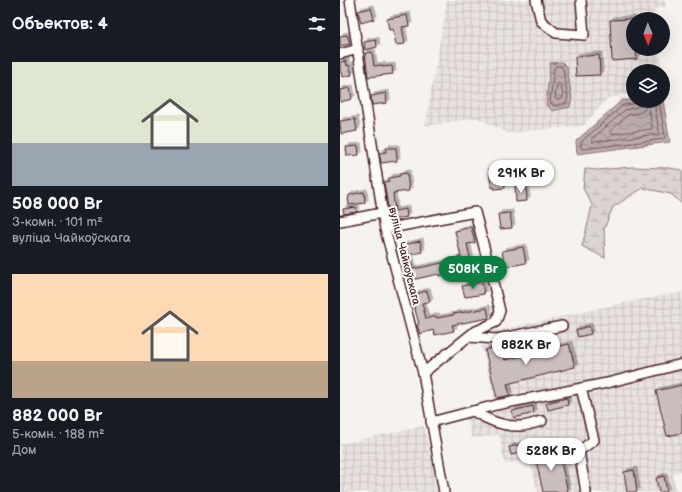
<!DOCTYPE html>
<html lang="ru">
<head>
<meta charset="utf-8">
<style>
  :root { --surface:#171b24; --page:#242831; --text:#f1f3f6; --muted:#9ea1a6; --accent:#0b8043 }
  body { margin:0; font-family:"Balsamiq Sans",sans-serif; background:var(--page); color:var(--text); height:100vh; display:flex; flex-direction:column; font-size:15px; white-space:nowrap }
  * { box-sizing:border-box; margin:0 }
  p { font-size:13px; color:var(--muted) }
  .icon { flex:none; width:22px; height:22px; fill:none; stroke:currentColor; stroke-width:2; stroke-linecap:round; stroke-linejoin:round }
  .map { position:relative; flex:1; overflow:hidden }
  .sheet { display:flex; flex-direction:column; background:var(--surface); width:340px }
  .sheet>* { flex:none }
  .needle { width:26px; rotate:179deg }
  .controls { position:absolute; left:286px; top:12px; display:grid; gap:8px }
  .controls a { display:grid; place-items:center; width:44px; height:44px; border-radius:50%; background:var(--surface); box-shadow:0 4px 16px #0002; font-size:20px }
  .price { position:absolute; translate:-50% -34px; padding:0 9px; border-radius:14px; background:#fff; color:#222; font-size:13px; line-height:26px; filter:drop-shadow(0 1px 2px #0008) }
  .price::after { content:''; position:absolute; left:50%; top:24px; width:12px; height:9px; margin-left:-6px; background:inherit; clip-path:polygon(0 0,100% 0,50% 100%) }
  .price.selected { background:var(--accent); color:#fff }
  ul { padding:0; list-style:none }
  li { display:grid; align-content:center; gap:8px; height:212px; padding:0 12px }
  li span { display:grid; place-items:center; height:124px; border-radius:0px; color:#555 }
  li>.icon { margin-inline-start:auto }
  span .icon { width:72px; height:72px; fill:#fffc; stroke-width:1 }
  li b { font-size:17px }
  h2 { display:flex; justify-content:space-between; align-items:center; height:48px; padding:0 12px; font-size:17px }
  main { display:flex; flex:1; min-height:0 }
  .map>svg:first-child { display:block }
</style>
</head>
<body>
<main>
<section class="sheet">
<h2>Объектов: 4<svg class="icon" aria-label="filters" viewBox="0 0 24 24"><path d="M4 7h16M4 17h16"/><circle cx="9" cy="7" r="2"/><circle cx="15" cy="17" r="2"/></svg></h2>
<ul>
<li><span style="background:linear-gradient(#dfe7d0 65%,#9aa5b1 0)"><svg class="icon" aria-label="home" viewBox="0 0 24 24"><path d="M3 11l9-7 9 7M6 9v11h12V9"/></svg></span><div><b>508 000 Br</b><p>3-комн. · 101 m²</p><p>вуліца Чайкоўскага</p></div></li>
<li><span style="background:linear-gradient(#ffd9b3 70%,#b9a48a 0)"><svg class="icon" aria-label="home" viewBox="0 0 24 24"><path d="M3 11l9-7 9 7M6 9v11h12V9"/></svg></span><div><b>882 000 Br</b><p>5-комн. · 188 m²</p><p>Дом</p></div></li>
</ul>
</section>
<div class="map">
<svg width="342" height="492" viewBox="0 0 342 492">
  <defs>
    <pattern id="industrial-grid" width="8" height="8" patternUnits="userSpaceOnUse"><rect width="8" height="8" fill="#e9e3e0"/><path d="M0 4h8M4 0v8" fill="none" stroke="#c9c2c0"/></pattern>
    <pattern id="wetland-marsh" width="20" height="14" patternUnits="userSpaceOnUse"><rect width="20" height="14" fill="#dcd4d2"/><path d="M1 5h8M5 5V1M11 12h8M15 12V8" fill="none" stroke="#beb6b4"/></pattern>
    <pattern id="water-waves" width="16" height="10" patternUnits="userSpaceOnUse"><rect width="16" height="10" fill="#bbabac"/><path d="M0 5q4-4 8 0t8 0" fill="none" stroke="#9a8b8c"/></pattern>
    <filter id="shadow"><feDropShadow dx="3" dy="-3" stdDeviation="0" flood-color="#0004"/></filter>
  </defs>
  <rect width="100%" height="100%" fill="#f6f3ef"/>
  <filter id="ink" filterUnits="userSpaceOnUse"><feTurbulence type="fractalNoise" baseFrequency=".025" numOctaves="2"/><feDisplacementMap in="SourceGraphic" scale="8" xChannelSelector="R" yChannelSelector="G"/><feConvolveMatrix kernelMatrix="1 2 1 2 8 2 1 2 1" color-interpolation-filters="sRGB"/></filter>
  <g filter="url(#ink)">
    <!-- industrial -->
    <g fill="url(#industrial-grid)">
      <polygon points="107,0 324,0 326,7 314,9 315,19 293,19 293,49 319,49 322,71 293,71 293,93 268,98 243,126 168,133 137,118 85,126"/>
      <polygon points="342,292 342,470 333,475 337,492 198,492 189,459 165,465 159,435 132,438 127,419 158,412 141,344 151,332 283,303"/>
      <polygon points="84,426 99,492 0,492 0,444"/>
    </g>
    <!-- wetland -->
    <polygon fill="url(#wetland-marsh)" stroke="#937a7e" points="291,167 329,168 342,170 342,204 331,194 303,188 273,207 264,229 265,258 242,246 249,219 252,205 243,188 245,169 258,170"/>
    <!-- water -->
    <g fill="url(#water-waves)" stroke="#8e7378">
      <polygon points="222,62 227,67 232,98 230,107 212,111 206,105 210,63"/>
      <polygon points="282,100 293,100 293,101 323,101 323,100 330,142 237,154 236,141"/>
    </g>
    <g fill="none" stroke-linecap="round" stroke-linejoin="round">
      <!-- shore -->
      <g stroke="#77575f" stroke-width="1">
        <polygon points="221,66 223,69 228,97 226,103 214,106 210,102 214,68 215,67"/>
        <polygon points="219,83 221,85 223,97 222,99 217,100 215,98 217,85"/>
        <polyline points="296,101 293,104 283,105 241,142 241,148 243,149 324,139 325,136 319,101"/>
        <polyline points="302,101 300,105 297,107 285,110 252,139 252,142 253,142 319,134 319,132 314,101"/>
        <polygon points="308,106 309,108 312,127 312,129 272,134 270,133 270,131 288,115 299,113 303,111 306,107"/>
      </g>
    </g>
    <!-- building -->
    <g fill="#cbbfbe" stroke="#4a1f2b" filter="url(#shadow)">
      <polygon points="31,8 34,19 21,23 18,11"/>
      <polygon points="67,15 69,26 62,27 65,44 56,45 53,29 49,30 47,19"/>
      <polygon points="293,19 293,49 296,49 297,59 272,61 270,20"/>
      <polygon points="7,35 10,44 0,46 0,36"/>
      <polygon points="36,40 37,47 25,50 24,42"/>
      <polygon points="32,52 34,66 42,65 42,67 52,66 53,74 28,77 25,53"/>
      <polygon points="259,55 260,75 236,76 235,57"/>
      <polygon points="6,61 7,66 9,65 12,75 2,77 1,72 0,72 0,62"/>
      <polygon points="10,88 12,99 0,102 0,90"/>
      <polygon points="46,93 47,103 32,105 31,96"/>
      <polygon points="15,119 17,131 1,134 0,121"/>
      <polygon points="18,146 19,155 7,156 6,147"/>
      <polygon points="46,148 56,148 57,161 41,163 39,153 46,152"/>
      <polygon points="155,167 155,169 163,169 165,188 154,189 154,187 151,187 149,168"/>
      <polygon points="67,173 69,191 53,193 55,211 66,209 67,217 50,220 44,182 49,181 49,178 60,176 60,174"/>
      <polygon points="186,185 187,201 176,202 175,186"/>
      <polygon points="24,192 25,203 9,205 8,198 9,197 9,195"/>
      <polygon points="16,207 17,212 4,214 3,209"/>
      <polygon points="170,213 172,228 160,229 158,214"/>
      <polygon points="131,227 135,243 127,244 132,267 125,269 125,270 106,275 106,274 99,276 98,274 67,281 63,259 70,257 73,269 112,261 112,260 121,257 115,231"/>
      <polygon points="80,241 82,252 64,256 61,246"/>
      <polygon points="183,247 186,263 165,267 162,251"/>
      <polygon points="142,282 144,294 125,297 122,286"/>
      <polygon points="87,291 90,302 82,303 86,319 96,316 97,318 113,315 113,314 120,313 147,308 149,318 112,325 114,331 95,335 93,330 80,334 77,325 79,324 71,295"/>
      <polygon points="249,326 251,334 238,337 236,330"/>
      <polygon points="229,344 235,367 167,384 170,395 157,398 145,350 161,346 165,360"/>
      <polygon points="342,385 342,433 327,436 316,391"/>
      <polygon points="227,398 228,405 208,410 206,403"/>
      <polygon points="193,406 194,413 174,418 172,411"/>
      <polygon points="180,445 181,453 171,455 169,447"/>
      <polygon points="218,450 228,492 203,492 195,455"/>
      <polygon points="294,470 297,492 287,492 284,472"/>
      <polygon points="324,476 327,492 319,492 316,478"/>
    </g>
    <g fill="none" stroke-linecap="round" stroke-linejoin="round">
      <!-- minor casing -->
      <g stroke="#4a1f2b" stroke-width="12">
        <g id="minor">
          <polyline points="10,0 45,229 83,373 104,492"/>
          <polyline points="196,0 201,21 216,33 244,35 241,0"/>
          <polyline points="0,54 18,49"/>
          <polyline points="0,221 42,213"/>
          <polyline points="45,229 135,212 153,282 160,311 156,322 134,332 83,373"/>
          <polyline points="128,337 157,339 222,326"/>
          <polyline points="241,388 254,440 239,451 246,492"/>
          <path d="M133,411C147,420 164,427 181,426C188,426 196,422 202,421"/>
          <polyline points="91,422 156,405 267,383 342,364"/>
        </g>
      </g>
      <!-- minor -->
      <use href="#minor" stroke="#fdfcf7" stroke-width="9"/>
    </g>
  </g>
  <g text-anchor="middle" stroke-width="4" stroke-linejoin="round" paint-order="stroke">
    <!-- street labels -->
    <g font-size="11" fill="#4a1f2b" stroke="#fdfcf7">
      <text transform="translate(65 256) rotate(76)" y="4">вуліца Чайкоўскага</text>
    </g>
  </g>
</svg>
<div class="controls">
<a><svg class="needle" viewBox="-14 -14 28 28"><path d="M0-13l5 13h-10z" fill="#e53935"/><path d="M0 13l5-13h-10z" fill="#9ea1a6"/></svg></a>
<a><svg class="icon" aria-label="layers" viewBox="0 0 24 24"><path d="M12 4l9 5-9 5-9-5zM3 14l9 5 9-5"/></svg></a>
</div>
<b class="price" style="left:181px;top:194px">291K Br</b>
<b class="price selected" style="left:133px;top:290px">508K Br</b>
<b class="price" style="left:186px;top:366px">882K Br</b>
<b class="price" style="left:211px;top:472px">528K Br</b>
</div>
</main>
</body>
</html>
